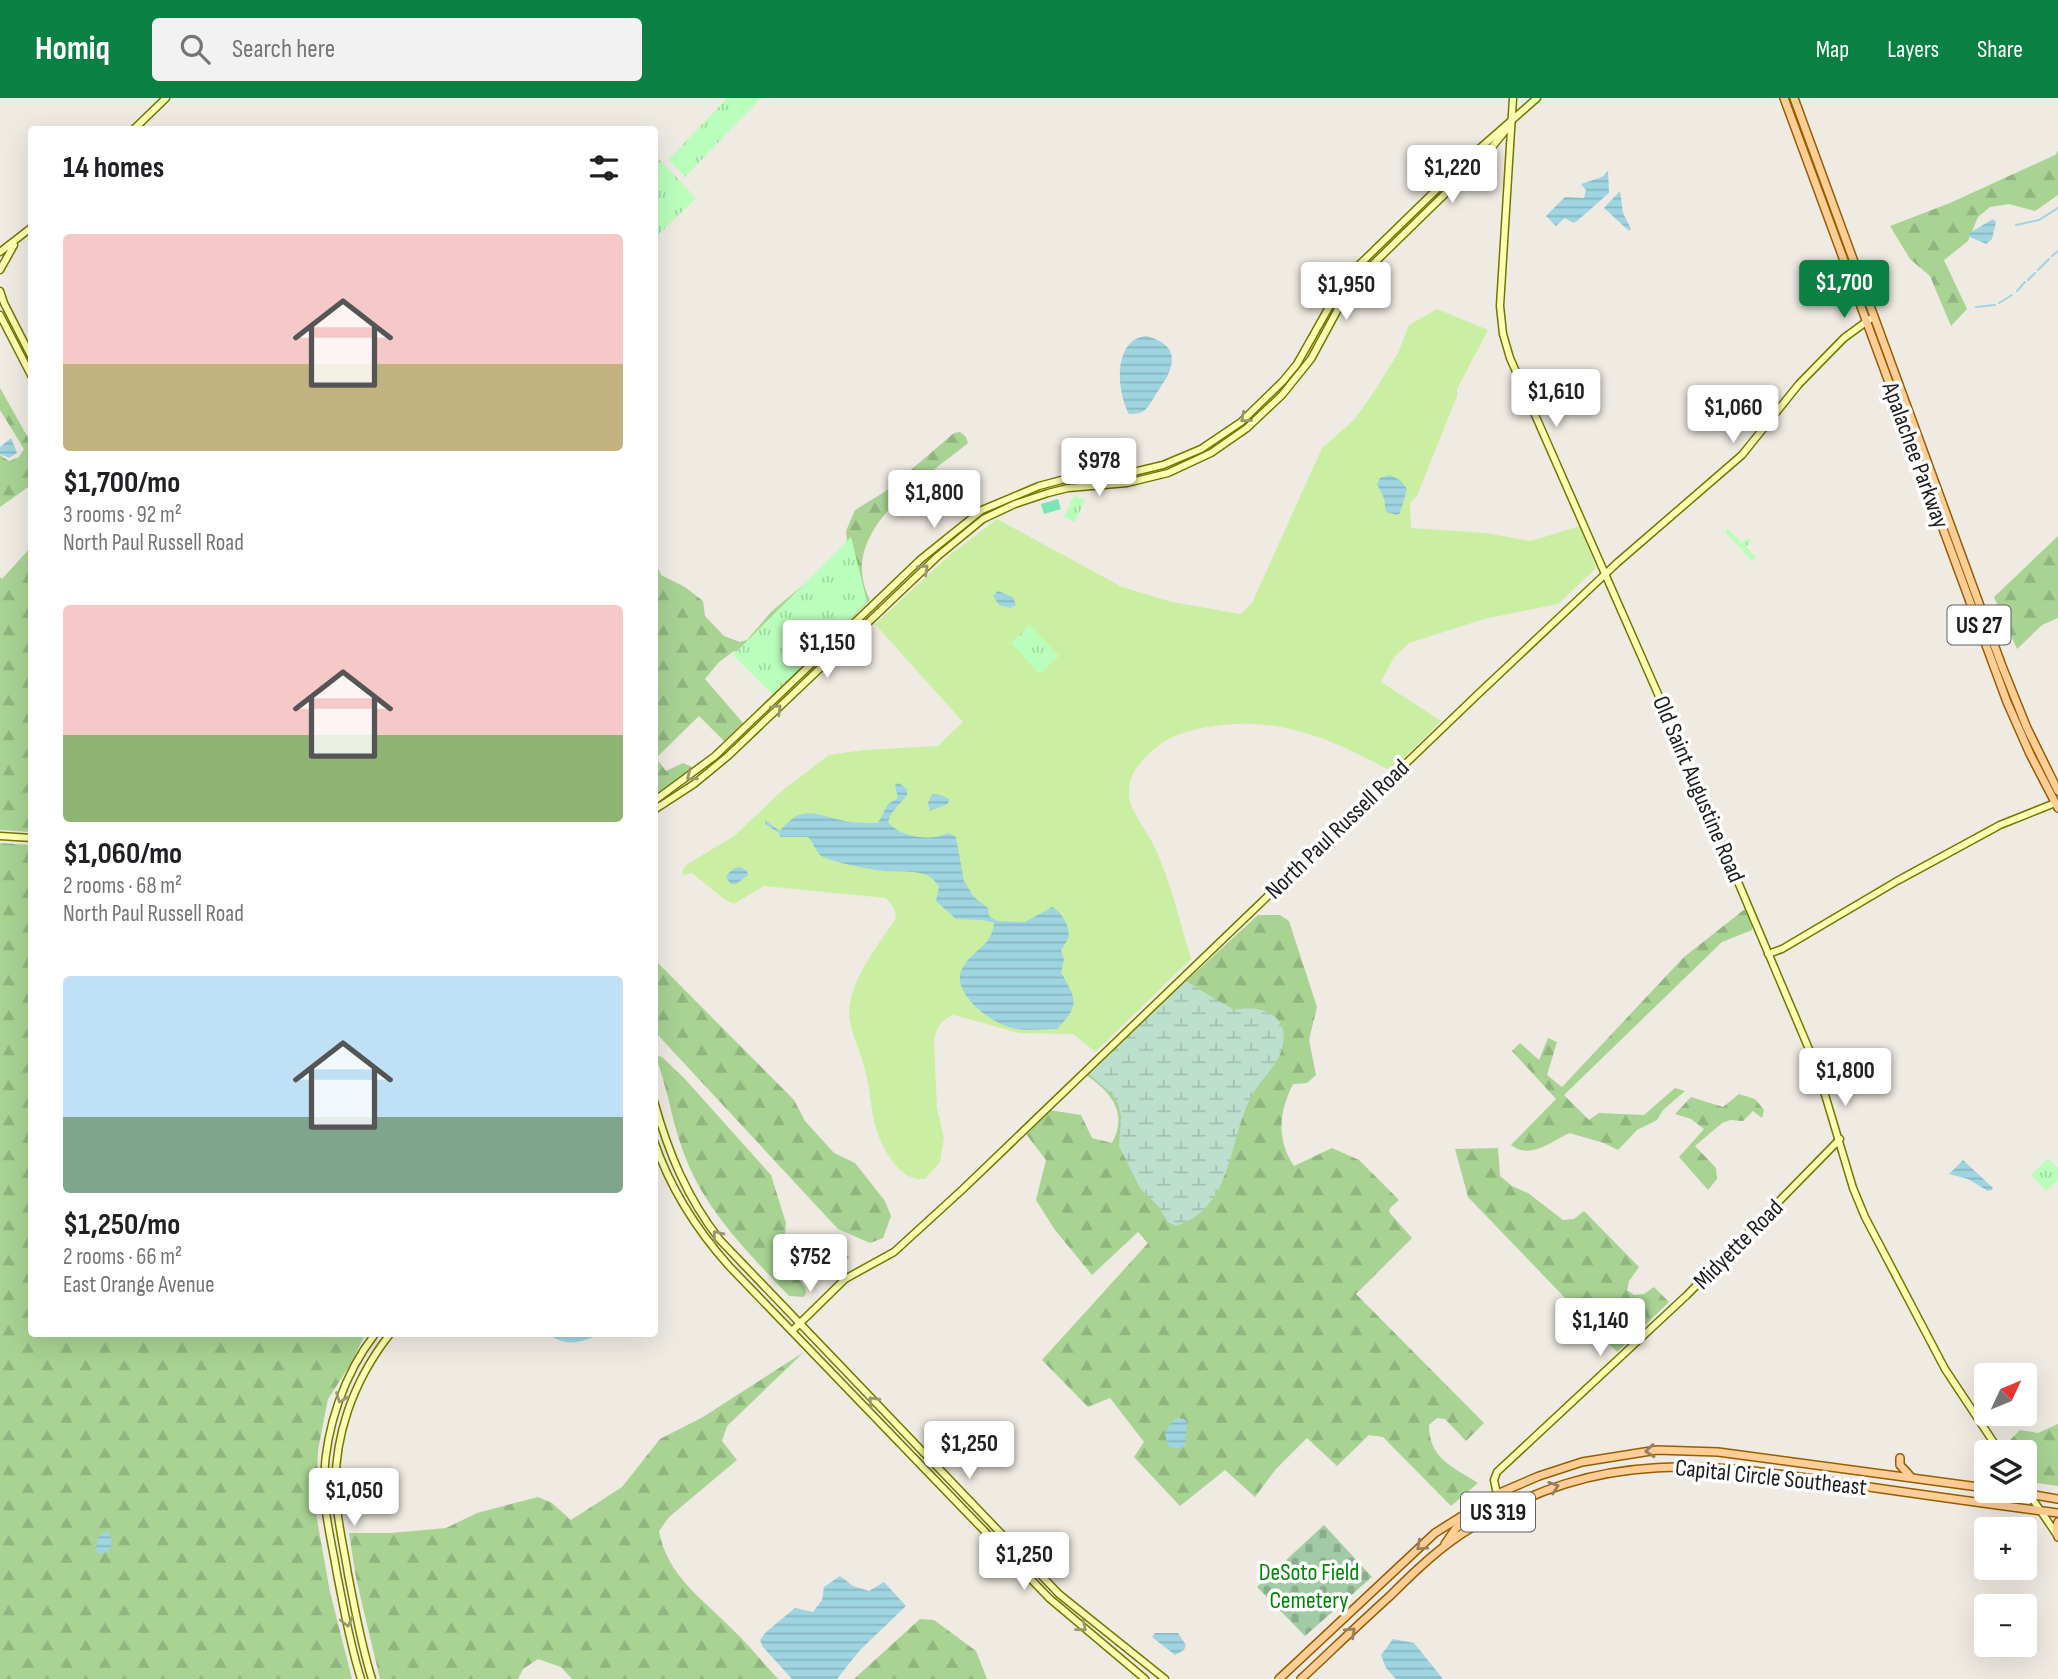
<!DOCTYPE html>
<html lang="en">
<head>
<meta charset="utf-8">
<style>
  :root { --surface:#fff; --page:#f2f2f2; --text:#202124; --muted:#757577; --accent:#0b8043 }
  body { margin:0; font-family:"Sofia Sans Condensed",sans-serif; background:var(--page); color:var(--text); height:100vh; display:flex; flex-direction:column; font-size:26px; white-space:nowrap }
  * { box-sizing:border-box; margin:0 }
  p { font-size:23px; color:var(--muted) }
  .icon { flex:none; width:38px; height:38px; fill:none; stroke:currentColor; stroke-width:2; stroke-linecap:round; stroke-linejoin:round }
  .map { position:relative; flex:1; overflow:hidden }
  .sheet { position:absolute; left:28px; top:28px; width:630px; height:1211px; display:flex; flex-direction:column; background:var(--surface); border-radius:7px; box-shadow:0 7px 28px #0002 }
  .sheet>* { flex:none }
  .needle { width:46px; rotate:46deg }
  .fabs { position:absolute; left:1974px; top:1265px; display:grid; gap:14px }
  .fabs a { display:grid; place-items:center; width:63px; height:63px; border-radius:7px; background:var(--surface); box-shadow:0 7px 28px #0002; font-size:35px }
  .price { position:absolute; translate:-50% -60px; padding:0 16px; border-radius:7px; background:#fff; color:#222; font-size:23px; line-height:46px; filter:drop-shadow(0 2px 4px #0008) }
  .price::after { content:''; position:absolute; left:50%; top:42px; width:21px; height:16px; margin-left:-10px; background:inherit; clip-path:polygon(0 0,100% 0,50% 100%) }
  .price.selected { background:var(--accent); color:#fff }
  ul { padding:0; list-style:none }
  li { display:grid; align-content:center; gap:14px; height:371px; padding:0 35px }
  li span { display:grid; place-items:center; height:217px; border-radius:7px; color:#555 }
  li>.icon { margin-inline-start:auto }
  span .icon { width:126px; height:126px; fill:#fffc; stroke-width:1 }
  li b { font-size:30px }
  h2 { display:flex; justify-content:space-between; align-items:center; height:84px; padding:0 35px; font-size:30px }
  header { display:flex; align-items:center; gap:42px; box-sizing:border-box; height:98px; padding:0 35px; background:var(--accent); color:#fff }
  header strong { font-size:33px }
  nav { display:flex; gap:38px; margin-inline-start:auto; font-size:24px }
  .search { width:490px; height:63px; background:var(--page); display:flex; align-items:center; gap:18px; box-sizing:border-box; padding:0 24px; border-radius:7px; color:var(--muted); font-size:26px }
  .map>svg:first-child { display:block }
</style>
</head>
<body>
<header>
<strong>Homiq</strong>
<div class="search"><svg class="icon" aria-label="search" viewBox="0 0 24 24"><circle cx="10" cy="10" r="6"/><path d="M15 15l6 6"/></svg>Search here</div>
<nav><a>Map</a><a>Layers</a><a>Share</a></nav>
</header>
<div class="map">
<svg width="2058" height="1581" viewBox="0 0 2058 1581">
  <defs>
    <pattern id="forest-firs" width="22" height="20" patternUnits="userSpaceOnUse" patternTransform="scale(1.75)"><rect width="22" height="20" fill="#a8d393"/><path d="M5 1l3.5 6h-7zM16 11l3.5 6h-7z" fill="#90b57e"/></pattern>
    <pattern id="wetland-marsh" width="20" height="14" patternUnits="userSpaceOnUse" patternTransform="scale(1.75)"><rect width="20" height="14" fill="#bddfce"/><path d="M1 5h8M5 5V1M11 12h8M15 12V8" fill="none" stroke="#a2bfb0"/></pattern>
    <pattern id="cemetery-stones" width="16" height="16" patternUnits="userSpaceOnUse" patternTransform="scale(1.75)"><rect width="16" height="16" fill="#a1caa5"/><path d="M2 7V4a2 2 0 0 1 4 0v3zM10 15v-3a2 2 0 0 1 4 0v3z" fill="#8aad8e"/></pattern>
    <pattern id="park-tufts" width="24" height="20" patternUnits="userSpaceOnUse" patternTransform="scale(1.75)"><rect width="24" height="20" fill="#bafebc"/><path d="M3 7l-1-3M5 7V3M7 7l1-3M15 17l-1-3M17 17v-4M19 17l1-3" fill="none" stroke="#9fd9a1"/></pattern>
    <pattern id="water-rules" width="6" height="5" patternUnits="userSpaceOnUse" patternTransform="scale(1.75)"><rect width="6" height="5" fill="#9ed5e1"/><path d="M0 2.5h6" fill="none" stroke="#88b6c1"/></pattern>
  </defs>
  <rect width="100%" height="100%" fill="#efeae2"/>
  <!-- grass -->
  <path fill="#cbefa2" d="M1437,211L1488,232L1457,291V298L1417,398L1410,404L1411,430L1485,435L1531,443L1580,428L1596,470L1558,506L1484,521L1409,545L1394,559L1381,584L1441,623L1391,673C1333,642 1282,618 1215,628C1192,631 1169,637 1152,653C1138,666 1128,677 1129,698C1131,715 1148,734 1155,750C1171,785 1180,824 1191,861L1095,954L1073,936L1019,935L954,917C941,921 937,929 934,942L937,1010L944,1040L940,1064L925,1081C909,1082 900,1074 891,1061C868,1027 874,1004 864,968C859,948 846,928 850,906C855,875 880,845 896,820L894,810L886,800L764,788L734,806L724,801L692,775L684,777L682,774L686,767L734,738L784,691L829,657L864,652L938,648L963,624L875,526L951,456L997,421L1122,489L1172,504L1241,516L1252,505L1322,350L1354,322L1374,294L1398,255L1409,227Z"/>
  <!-- forest -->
  <g fill="url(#forest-firs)">
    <polygon points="2058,53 2058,97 2035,113 2009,106 1990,109 1978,119 1968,143 1944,162 1967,211 1951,228 1930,178 1910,161 1890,128 1950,105 2055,57"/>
    <polygon points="0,290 31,345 31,387 0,409 0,357 9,363 19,359 24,351 0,312"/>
    <path d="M960,334L966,339L968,345C923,382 835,433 870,502L778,592L745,559L734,553L719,564L705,581L743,625L724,643L699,618L656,660L666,673L683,665L692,669V673L655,696L654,461L661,477L685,489L703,503L705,518L724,538L740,544L747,542L771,514L841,455L847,442L846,433L855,412L886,393L954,335Z"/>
    <polygon points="2058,438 2058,520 2042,527 2017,551 1994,499"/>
    <polygon points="31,449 31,734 0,732 0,479 2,481"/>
    <polygon points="0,745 31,747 32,1236 365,1236 352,1264 328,1301 318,1352 316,1416 330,1494 352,1581 0,1581"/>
    <path d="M1745,811L1753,823L1752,832L1722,844L1564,997L1589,1022L1599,1015L1644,1017L1675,990L1685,993L1663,1012L1657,1022L1637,1032L1618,1052L1604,1045L1569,1035C1551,1044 1529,1062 1511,1047L1556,1001L1512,953L1520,945L1539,962L1548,940L1557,944L1547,977L1562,989L1684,859Z"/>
    <path d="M1258,817H1280L1289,823L1317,909L1309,942L1316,977L1307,985L1293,986C1279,1014 1276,1041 1294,1068L1332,1050L1359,1062L1399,1102L1390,1110L1389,1114L1412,1140L1356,1196L1484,1325L1466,1343L1445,1321L1437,1320L1429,1327C1429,1361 1453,1369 1478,1385L1451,1408L1383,1339L1369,1337L1337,1368L1307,1340L1276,1371L1255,1399L1225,1372L1180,1408L1134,1359L1144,1344L1110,1300L1088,1309L1042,1262L1148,1145L1138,1134L1092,1177L1055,1132L1036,1102L1046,1062L1026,1036L1049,1012L1081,1017L1092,1040L1112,1045C1129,1013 1110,994 1085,976Z"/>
    <polygon points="654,861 794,1002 805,1023 834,1055 855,1065 885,1103 891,1118 883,1140 870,1145 838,1131 655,934"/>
    <path d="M655,957L662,959L685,981L771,1077L786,1125L784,1149L787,1164L805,1190L806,1196L803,1199L789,1198C747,1153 702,1110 682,1050C671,1020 667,987 655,957Z"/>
    <polygon points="1739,996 1755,1001 1764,1012 1762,1020 1753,1013 1743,1023 1730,1022 1722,1025 1695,1048 1716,1070 1717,1081 1708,1092 1679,1059 1704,1031 1691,1021 1675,1016 1691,999 1723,1009"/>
    <polygon points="1498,1050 1500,1078 1512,1088 1528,1095 1563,1122 1574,1121 1584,1113 1639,1169 1629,1183 1627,1192 1634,1197 1644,1196 1654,1189 1669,1204 1617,1254 1468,1099 1455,1051"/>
    <path d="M804,1254L727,1328L722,1343L737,1362L669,1419L659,1433C667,1478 703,1501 733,1532C749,1547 763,1565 778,1581H572L561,1569L538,1561L523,1571L518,1581H380L356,1480L349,1435H391L446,1430L477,1415L538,1399L552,1405L571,1422L622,1389L660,1341L703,1319Z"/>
    <polygon points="2058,1326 2058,1388 2037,1385 2025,1377 2025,1354 2009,1354 2006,1350 2009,1343 2020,1332 2038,1335"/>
    <polygon points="920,1521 934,1522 976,1553 987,1581 854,1581"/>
  </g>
  <!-- wetland -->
  <path fill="url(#wetland-marsh)" d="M1184,882L1234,912C1263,906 1293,918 1281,954C1275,970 1259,983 1251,999C1228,1043 1233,1110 1176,1128L1168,1124L1158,1108L1140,1090L1119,1048L1121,1018L1118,1006L1112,996L1087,974Z"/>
  <!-- cemetery -->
  <polygon fill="url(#cemetery-stones)" points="1324,1427 1372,1479 1305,1538 1257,1489"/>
  <!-- park -->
  <g fill="url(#park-tufts)">
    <polygon points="727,0 761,0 685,79 669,61"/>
    <polygon points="656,58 696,100 655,140 654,59"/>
    <polygon points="1074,397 1085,402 1075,424 1064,419"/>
    <polygon points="1728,431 1742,445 1748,440 1751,443 1746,449 1756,459 1752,463 1725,434"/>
    <polygon points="851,439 867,504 773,597 733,557"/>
    <polygon points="1029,527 1059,558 1040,576 1011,545"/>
    <polygon points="2048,1060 2058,1070 2058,1082 2046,1093 2031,1077"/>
  </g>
  <!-- pitch -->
  <polygon fill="#78e6b7" points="1058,401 1061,411 1044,416 1041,406"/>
  <!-- water -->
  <g fill="url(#water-rules)">
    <polygon points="1608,73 1609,95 1577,123 1573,125 1565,120 1556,128 1546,118 1565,99 1584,100 1586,92 1581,86 1602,79"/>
    <polygon points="1620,93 1623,115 1631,131 1629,133 1604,110"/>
    <polygon points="1993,121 1996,124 1992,141 1986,146 1968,138 1971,134"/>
    <path d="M1146,238C1181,247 1176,268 1158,293C1154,299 1150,307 1145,312C1140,316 1135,316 1129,316C1117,294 1112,242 1146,238Z"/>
    <polygon points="11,340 17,355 9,360 0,356 0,349"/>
    <polygon points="1390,377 1400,382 1407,391 1400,415 1397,417 1386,414 1384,400 1377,386 1380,380"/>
    <polygon points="998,493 1013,499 1016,507 1010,510 999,507 993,498"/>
    <path d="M899,685L907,691V697L891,716L888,724C899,739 932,744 948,735L956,739L964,783L974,799L988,810L989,818L997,823L1025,824L1052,809C1061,813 1072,830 1068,841C1066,845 1063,848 1061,852L1064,862L1061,874C1076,902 1081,906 1057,931C1043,931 1026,933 1012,930C991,925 948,894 963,869C973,851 991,850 994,825L983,822L956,821L936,803L939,789C929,769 903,775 884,773C872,772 829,764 820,757C815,752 813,744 808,739H780L779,735L765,726V722L780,733C802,705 816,717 845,723C855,725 867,725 878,725L888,706L898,700L895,687Z"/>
    <polygon points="932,696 941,697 949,701 948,706 930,713 928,705"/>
    <path d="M741,769L747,773L748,777L735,787L730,785L726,779C730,773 733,769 741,769Z"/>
    <polygon points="1963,1062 1993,1090 1992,1092 1988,1093 1968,1081 1949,1076"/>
    <polygon points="812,1155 843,1155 849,1159 846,1163 820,1175 813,1167"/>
    <path d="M547,1236H602C579,1244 570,1250 547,1236Z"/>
    <polygon points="1178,1320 1184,1321 1187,1324 1185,1347 1180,1351 1168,1348 1165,1336 1172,1323"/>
    <path d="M107,1433C114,1440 112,1445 109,1453L99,1456L96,1452L98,1439Z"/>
    <polygon points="840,1478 853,1488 869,1493 884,1484 906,1508 859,1553 837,1581 792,1581 763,1549 760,1542 766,1534 795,1510 813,1514 822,1502 824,1489"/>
    <polygon points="1155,1535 1178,1535 1186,1547 1184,1552 1175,1557 1152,1539"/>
    <polygon points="1393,1541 1414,1545 1443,1581 1396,1581 1386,1570 1381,1557"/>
  </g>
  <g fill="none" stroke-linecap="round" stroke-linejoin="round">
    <!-- stream -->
    <g stroke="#9ed5e1" stroke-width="2">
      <polyline points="2016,127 2039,122 2058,110"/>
      <polyline points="2052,158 2058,153"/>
      <polyline points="2038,172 2049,161"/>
      <polyline points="2028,182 2035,175"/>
      <polyline points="2017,193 2025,184"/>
      <polyline points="1999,205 2012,197"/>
      <polyline points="1976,209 1995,207"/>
    </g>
    <!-- secondary casing -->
    <g stroke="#707800" stroke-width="9">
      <g id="secondary">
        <polyline points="1513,0 1500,208 1503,236 1510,260 1665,612 1817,970 1853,1090 1865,1119 1945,1271 2000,1354"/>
        <polyline points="133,32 166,0"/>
        <polyline points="0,154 32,129"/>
        <polyline points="0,172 14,147"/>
        <polyline points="0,193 4,205 32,260"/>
        <polyline points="0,217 32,279"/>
        <polyline points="654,703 715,658 921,461 982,412 1039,388 1065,381 1121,377 1163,367 1201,351 1241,324 1283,283 1297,266 1337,195 1359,167 1471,58 1537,0"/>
        <polyline points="654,712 694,686 728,658 938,458 983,421 1015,406 1048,395 1068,390 1127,385 1168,375 1211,355 1247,330 1282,297 1311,261 1344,200 1366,173 1488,54 1510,27"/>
        <polyline points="0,738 32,740"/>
        <polyline points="1768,856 1782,851 1897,783 2000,727 2055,705"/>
        <path d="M654,1003C668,1054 687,1100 720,1142L1059,1496L1165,1581"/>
        <path d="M654,1043C670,1090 696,1131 729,1168L1049,1500L1145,1581"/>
        <polyline points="792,1233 845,1181 894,1154 963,1091 1476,598 1617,465 1742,357 1799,286 1844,240 1870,221"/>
        <polyline points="2025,1390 2057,1437"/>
        <polyline points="1497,1396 1494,1382 1497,1374 1687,1197 1840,1041"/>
        <path d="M361,1581C350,1547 344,1511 337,1476C332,1445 323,1412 324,1380C326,1329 344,1276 375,1236"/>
        <path d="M372,1581C361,1547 355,1511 348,1476C344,1451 338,1426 336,1401C332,1341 353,1283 390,1236"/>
      </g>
    </g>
    <!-- primary casing -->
    <g stroke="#965e00" stroke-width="10">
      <g id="primary">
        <polyline points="1784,0 2007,604 2030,656 2058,710"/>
        <polyline points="1794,0 2002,568 2027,630 2058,693"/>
        <polyline points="1900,1360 1900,1367 1911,1379"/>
        <polyline points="2010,1393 2058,1401"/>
        <polyline points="2058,1424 2056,1430 2058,1439"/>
        <polyline points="1445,1446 1456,1430 1495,1405 1497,1396"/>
        <polyline points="1279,1581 1435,1435 1497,1396 1539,1378 1582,1364 1657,1352 1718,1354 1986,1390"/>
        <path d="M1301,1581C1331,1553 1360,1525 1390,1498C1415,1473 1441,1448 1471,1430C1606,1345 1721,1367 1869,1389C1932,1398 1995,1407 2058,1415"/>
      </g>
    </g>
    <!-- secondary -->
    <use href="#secondary" stroke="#feffb0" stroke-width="6"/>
    <!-- primary -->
    <use href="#primary" stroke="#ffce97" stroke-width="7"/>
  </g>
  <!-- one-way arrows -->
  <defs><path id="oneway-chevron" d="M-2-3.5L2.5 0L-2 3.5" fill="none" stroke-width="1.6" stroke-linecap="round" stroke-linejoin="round" transform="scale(1.75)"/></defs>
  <g stroke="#99996e">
    <use href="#oneway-chevron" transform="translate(1245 320) rotate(139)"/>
    <use href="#oneway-chevron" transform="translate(924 471) rotate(-43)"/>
    <use href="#oneway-chevron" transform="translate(777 611) rotate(-44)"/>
    <use href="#oneway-chevron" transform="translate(691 678) rotate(143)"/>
    <use href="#oneway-chevron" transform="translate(717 1137) rotate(-129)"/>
    <use href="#oneway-chevron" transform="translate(341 1300) rotate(111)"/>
    <use href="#oneway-chevron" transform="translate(873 1303) rotate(-134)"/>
    <use href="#oneway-chevron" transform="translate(347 1524) rotate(77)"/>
    <use href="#oneway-chevron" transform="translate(1082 1529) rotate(39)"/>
  </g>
  <g stroke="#997e60">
    <use href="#oneway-chevron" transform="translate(1650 1353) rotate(175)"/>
    <use href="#oneway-chevron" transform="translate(1554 1389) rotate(-19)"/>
    <use href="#oneway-chevron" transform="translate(1421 1448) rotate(138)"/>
    <use href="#oneway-chevron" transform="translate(1351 1534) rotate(-43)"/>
  </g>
  <g text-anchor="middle" stroke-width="7" stroke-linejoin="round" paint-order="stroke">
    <!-- shield labels -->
    <g fill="#fff" stroke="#616161" stroke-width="2">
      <rect x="1947.5" y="507.5" width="63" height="39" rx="5"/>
      <rect x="1461" y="1394.5" width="74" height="39" rx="5"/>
    </g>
    <g font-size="23" font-weight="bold" fill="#1d1d1d">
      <text x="1979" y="535">US 27</text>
      <text x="1498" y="1422">US 319</text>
    </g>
    <!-- street labels -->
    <g font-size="24" fill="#1d1d1d" stroke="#fff">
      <text transform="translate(1916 357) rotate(70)" y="8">Apalachee Parkway</text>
      <text transform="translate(1699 691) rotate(67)" y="8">Old Saint Augustine Road</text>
      <text transform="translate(1337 731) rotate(-44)" y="8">North Paul Russell Road</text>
      <text transform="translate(1738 1146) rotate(-45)" y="8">Midyette Road</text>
      <text transform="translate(1771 1379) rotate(6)" y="8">Capital Circle Southeast</text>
    </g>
    <!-- park labels -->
    <g font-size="24" fill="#028507" stroke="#fff">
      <text x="1309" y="1482">DeSoto Field<tspan x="1309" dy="28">Cemetery</tspan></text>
    </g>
  </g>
</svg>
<div class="fabs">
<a><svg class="needle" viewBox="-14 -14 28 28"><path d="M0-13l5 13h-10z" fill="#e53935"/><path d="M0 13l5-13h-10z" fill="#757577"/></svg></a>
<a><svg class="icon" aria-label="layers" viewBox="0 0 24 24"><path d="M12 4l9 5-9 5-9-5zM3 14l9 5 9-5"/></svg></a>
<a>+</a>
<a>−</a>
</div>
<b class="price" style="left:1452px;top:107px">$1,220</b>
<b class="price selected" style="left:1844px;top:222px">$1,700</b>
<b class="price" style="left:1346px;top:224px">$1,950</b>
<b class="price" style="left:1556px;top:331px">$1,610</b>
<b class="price" style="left:1733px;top:347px">$1,060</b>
<b class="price" style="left:1099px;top:400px">$978</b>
<b class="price" style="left:934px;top:432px">$1,800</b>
<b class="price" style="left:827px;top:582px">$1,150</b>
<b class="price" style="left:1845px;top:1010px">$1,800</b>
<b class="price" style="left:810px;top:1196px">$752</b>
<b class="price" style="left:1600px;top:1260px">$1,140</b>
<b class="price" style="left:969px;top:1383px">$1,250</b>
<b class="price" style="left:354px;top:1430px">$1,050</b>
<b class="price" style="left:1024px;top:1494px">$1,250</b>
<section class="sheet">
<h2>14 homes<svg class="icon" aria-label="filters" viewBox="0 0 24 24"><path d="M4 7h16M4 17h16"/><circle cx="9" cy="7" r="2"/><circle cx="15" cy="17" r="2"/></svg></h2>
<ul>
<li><span style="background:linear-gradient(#f6c9c9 60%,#c2b280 0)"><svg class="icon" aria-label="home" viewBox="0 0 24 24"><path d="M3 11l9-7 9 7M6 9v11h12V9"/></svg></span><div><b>$1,700/mo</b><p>3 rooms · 92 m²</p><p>North Paul Russell Road</p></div></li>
<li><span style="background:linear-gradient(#f6c9c9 60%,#8fb573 0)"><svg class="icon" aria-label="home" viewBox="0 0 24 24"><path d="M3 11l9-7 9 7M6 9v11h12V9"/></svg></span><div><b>$1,060/mo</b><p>2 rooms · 68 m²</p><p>North Paul Russell Road</p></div></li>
<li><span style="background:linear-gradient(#bfe0f5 65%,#7fa58c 0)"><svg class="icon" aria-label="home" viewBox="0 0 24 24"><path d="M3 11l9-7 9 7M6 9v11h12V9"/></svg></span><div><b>$1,250/mo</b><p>2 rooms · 66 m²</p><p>East Orange Avenue</p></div></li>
</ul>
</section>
</div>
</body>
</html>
